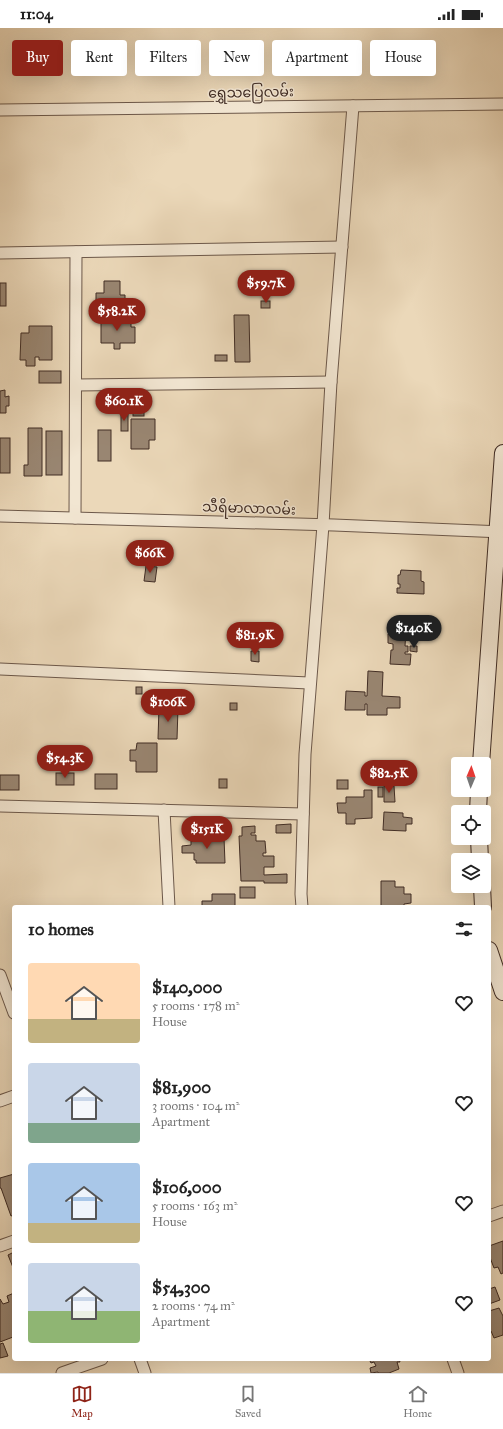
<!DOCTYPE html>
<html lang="en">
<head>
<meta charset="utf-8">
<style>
  :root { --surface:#fff; --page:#f6f6f6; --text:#222; --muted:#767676; --line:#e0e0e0; --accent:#8f2418 }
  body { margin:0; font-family:"IM FELL Great Primer","Noto Sans Myanmar",serif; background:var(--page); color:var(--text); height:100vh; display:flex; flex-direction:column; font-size:15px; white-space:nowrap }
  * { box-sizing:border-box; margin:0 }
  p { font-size:13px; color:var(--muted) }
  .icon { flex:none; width:22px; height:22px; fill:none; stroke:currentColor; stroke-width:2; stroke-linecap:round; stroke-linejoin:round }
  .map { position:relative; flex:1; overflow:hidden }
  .drawer { position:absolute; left:12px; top:877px; width:479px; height:456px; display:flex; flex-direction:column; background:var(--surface); border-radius:4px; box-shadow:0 4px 16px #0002 }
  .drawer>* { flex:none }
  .guide { position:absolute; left:12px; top:12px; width:479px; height:36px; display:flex; gap:8px }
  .needle { width:26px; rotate:2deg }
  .controls { position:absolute; left:451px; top:729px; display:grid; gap:8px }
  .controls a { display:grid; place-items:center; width:40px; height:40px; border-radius:4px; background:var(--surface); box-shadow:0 4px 16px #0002; font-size:20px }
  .price { position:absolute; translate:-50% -34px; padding:0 9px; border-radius:14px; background:var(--accent); color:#fff; font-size:13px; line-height:26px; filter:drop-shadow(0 1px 2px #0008) }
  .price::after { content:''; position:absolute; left:50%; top:24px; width:12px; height:9px; margin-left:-6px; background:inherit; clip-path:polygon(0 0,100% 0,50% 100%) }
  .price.selected { background:#222; color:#fff }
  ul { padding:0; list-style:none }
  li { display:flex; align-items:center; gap:12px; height:100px; padding:0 16px }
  li span { display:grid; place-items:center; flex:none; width:112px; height:80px; border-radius:4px; color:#555 }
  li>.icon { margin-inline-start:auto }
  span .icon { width:48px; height:48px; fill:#fffc; stroke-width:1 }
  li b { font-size:17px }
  h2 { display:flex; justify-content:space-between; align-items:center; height:48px; padding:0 16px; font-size:17px }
  .chip { padding:0 14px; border-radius:4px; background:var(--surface); box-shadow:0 4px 16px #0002; font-size:14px; line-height:36px }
  .chip.selected { background:var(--accent); color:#fff }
  .status { display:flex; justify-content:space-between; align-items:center; height:28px; padding:0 20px; background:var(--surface); direction:ltr }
  .status svg { height:11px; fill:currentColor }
  .tabs { display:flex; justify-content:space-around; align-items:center; height:56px; border-top:1px solid var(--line); background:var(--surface); font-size:11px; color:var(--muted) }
  .tabs a { display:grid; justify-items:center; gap:2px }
  .tabs .selected { color:var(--accent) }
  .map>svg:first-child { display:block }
</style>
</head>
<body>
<div class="status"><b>11:04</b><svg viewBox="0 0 49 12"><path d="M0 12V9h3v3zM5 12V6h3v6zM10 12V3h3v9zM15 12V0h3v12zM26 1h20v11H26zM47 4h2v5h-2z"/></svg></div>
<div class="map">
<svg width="503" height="1345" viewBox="0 0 503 1345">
  <rect width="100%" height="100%" fill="#ebd8b9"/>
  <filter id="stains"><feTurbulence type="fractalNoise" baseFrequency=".005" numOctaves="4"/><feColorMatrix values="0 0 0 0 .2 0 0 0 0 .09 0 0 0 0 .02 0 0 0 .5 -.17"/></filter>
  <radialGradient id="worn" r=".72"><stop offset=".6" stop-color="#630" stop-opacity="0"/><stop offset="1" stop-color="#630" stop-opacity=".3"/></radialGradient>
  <!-- building -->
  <g fill="#998672" stroke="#412d25">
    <polygon points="104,253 120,253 120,267 125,267 125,273 119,273 119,282 106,282 106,276 96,276 96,265 104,265"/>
    <rect x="0" y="255" width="6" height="23"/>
    <rect x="261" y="273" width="9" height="7"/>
    <polygon points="234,287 249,287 250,334 235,334"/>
    <polygon points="131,291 131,299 135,299 135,315 120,315 120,321 114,321 114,315 101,315 101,292"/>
    <polygon points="29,298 52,298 52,332 39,332 39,329 35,329 35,338 26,338 26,332 20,332 21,305 29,305"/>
    <rect x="215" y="327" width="12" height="6"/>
    <rect x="39" y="343" width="22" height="12"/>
    <polygon points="5,362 5,369 9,368 9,378 6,378 6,385 0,385 0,363"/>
    <rect x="133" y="379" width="11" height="9"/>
    <rect x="121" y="384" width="7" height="19"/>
    <polygon points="131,391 155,391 155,412 149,412 149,421 131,421"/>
    <polygon points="28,400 42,400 42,448 24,448 24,437 28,437"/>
    <rect x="98" y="402" width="13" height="31"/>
    <rect x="46" y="403" width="16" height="44"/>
    <rect x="0" y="410" width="10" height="35"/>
    <polygon points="146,538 157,539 155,554 144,553"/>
    <polygon points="401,542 421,543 421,553 424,554 424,566 397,565 397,560 400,560 400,556 398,556 398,547 400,547"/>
    <polygon points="396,602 406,602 405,618 408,618 408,624 405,624 405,626 411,626 410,637 390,636 391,622 393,622 393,616 388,615 388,606 393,607 394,603 396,604"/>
    <polygon points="410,618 417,618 417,624 410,623"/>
    <polygon points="251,623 259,623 259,634 251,633"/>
    <polygon points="368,643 383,644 382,668 400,669 400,680 387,680 387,687 367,687 367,676 365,676 365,682 345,682 346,663 365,664 365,668 367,668"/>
    <rect x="136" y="659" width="6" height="7"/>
    <rect x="230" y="675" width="7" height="7"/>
    <polygon points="159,679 178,680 177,711 158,711"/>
    <polygon points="137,715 157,715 157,744 136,744 136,733 130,733 130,722 136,722"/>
    <rect x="56" y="745" width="18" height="12"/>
    <rect x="95" y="746" width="22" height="15"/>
    <rect x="0" y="747" width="19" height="15"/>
    <rect x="219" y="751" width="8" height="9"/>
    <rect x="337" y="752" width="11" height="9"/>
    <polygon points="384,758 394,758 395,774 384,774"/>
    <rect x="378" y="759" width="5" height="10"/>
    <polygon points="364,762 372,762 372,790 355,791 355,796 346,796 346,785 338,785 337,775 346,775 346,769 364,769"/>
    <polygon points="384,784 403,785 403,789 412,790 412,796 406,796 406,803 383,802"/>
    <polygon points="291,796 291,805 276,805 276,797"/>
    <polygon points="255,798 255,805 251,805 251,807 256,807 256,813 265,813 266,825 263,825 263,828 274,828 274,839 264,839 264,847 287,846 287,855 264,855 264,853 241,853 239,808 242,808 242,799"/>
    <polygon points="210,807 221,807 221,810 224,810 225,835 196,835 196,832 194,832 194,825 182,825 182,818 191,817 191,813 193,813 193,810 210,810"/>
    <polygon points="381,853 395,853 395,859 404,859 404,866 411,866 411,875 404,876 404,879 381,879"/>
    <rect x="240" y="859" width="15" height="11"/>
    <polygon points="212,866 235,866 235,879 202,879 202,873 212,873"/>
    <polygon points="14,1146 14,1187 11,1188 1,1160 0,1160 0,1150"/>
    <polygon points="503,1213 503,1245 501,1246 498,1239 494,1240 489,1227 489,1218"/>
    <polygon points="14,1224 14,1242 8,1227"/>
    <polygon points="495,1259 500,1272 489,1276 489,1261"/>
    <polygon points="14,1265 14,1313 13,1309 0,1314 0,1271 3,1276 9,1274 7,1268"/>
    <polygon points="499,1280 503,1288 503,1307 494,1310 491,1303 489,1304 489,1283"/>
    <polygon points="3,1315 8,1328 0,1330 0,1316"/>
    <polygon points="369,1331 399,1331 400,1334 397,1334 399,1341 389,1345 378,1345 378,1344 371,1345 370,1340 376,1338 374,1334 371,1335"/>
  </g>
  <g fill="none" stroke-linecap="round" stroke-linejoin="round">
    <!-- street casing -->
    <g stroke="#6c584a" stroke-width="13">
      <g id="street">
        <polyline points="0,82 503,76"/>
        <polyline points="0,225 342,219"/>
        <polyline points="76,357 331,354"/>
        <polyline points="0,488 334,497 503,504"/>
        <polyline points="75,490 76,224"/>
        <polyline points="0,641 309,655"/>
        <polyline points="0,778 303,786"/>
        <polyline points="164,782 169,879"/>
        <polyline points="302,879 301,866 305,726 323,497 331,354 353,78"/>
        <polyline points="0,947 14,985"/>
        <polyline points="0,1073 14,1068"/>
        <polyline points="489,1188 503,1183"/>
        <polyline points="0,1218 14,1213"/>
        <polyline points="140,1331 145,1345"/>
        <polyline points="453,1331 458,1345"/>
        <polyline points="62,1345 102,1331"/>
      </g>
    </g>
    <!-- secondary casing -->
    <g stroke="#412d25" stroke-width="18">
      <g id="secondary">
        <polyline points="481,736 503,425"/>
        <polyline points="478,784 479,762"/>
        <polyline points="479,810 480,832"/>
        <polyline points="482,858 483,879"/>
        <polyline points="489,922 503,964"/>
      </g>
    </g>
    <!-- street -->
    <use href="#street" stroke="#f2e6d2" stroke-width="11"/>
    <!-- secondary -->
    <use href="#secondary" stroke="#f2e6d2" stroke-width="16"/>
  </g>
  <g text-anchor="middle" stroke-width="3" stroke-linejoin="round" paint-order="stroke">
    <!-- street labels -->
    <g font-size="14" fill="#412d25" stroke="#f2e6d2">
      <text transform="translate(251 64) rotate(-1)" y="5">ရွှေသပြေလမ်း</text>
      <text transform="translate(249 480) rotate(2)" y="5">သီရိမာလာလမ်း</text>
    </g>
  </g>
  <rect width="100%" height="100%" filter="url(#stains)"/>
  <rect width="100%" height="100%" fill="url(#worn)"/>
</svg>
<div class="controls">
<a><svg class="needle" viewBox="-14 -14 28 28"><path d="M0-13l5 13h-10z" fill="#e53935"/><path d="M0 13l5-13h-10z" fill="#767676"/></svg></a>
<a><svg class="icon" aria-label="locate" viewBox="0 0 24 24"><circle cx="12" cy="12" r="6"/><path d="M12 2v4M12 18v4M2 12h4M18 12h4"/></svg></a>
<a><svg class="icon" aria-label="layers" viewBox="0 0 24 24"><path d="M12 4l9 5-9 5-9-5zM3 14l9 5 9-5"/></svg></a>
</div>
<b class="price" style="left:266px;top:276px">$59.7K</b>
<b class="price" style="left:117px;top:304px">$58.2K</b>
<b class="price" style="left:124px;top:394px">$60.1K</b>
<b class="price" style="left:150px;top:546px">$66K</b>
<b class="price selected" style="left:414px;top:621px">$140K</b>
<b class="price" style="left:255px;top:628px">$81.9K</b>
<b class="price" style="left:168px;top:695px">$106K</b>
<b class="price" style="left:65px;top:751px">$54.3K</b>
<b class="price" style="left:389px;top:766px">$82.5K</b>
<b class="price" style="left:207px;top:822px">$151K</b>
<div class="guide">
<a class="chip selected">Buy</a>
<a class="chip">Rent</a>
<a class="chip">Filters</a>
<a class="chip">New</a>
<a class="chip">Apartment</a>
<a class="chip">House</a>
</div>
<section class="drawer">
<h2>10 homes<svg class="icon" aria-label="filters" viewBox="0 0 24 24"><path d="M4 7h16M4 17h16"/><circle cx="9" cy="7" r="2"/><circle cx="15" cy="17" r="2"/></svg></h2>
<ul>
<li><span style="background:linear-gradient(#ffd9b3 70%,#c2b280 0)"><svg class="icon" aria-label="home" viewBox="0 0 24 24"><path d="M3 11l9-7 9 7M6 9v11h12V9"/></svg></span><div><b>$140,000</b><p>5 rooms · 178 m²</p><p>House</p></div><svg class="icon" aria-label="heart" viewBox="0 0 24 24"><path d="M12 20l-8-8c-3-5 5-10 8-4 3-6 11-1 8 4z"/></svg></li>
<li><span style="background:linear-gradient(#c9d6e8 75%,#7fa58c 0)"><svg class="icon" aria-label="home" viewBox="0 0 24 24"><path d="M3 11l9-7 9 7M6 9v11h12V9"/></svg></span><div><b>$81,900</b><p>3 rooms · 104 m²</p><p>Apartment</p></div><svg class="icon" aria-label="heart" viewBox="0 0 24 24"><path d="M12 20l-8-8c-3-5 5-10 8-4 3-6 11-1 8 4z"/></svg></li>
<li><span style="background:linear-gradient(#a9c7e8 75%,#c2b280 0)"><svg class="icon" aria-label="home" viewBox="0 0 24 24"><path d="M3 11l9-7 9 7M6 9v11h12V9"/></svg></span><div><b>$106,000</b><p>5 rooms · 163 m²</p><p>House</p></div><svg class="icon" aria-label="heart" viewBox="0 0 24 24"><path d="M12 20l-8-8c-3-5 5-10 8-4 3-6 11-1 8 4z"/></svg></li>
<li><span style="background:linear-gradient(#c9d6e8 60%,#8fb573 0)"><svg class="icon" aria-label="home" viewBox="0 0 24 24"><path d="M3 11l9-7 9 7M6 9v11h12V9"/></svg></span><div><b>$54,300</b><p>2 rooms · 74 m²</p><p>Apartment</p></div><svg class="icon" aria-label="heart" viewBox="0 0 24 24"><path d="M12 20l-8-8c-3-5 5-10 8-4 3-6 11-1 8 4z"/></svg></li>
</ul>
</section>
</div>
<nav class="tabs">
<a class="selected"><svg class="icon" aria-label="map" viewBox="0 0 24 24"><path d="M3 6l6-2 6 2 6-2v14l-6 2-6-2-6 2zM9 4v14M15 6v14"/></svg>Map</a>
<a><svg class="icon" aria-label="saved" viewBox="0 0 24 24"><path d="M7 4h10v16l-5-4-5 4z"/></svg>Saved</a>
<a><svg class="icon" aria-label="home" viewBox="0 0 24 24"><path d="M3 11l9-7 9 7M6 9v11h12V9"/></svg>Home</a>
</nav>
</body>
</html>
